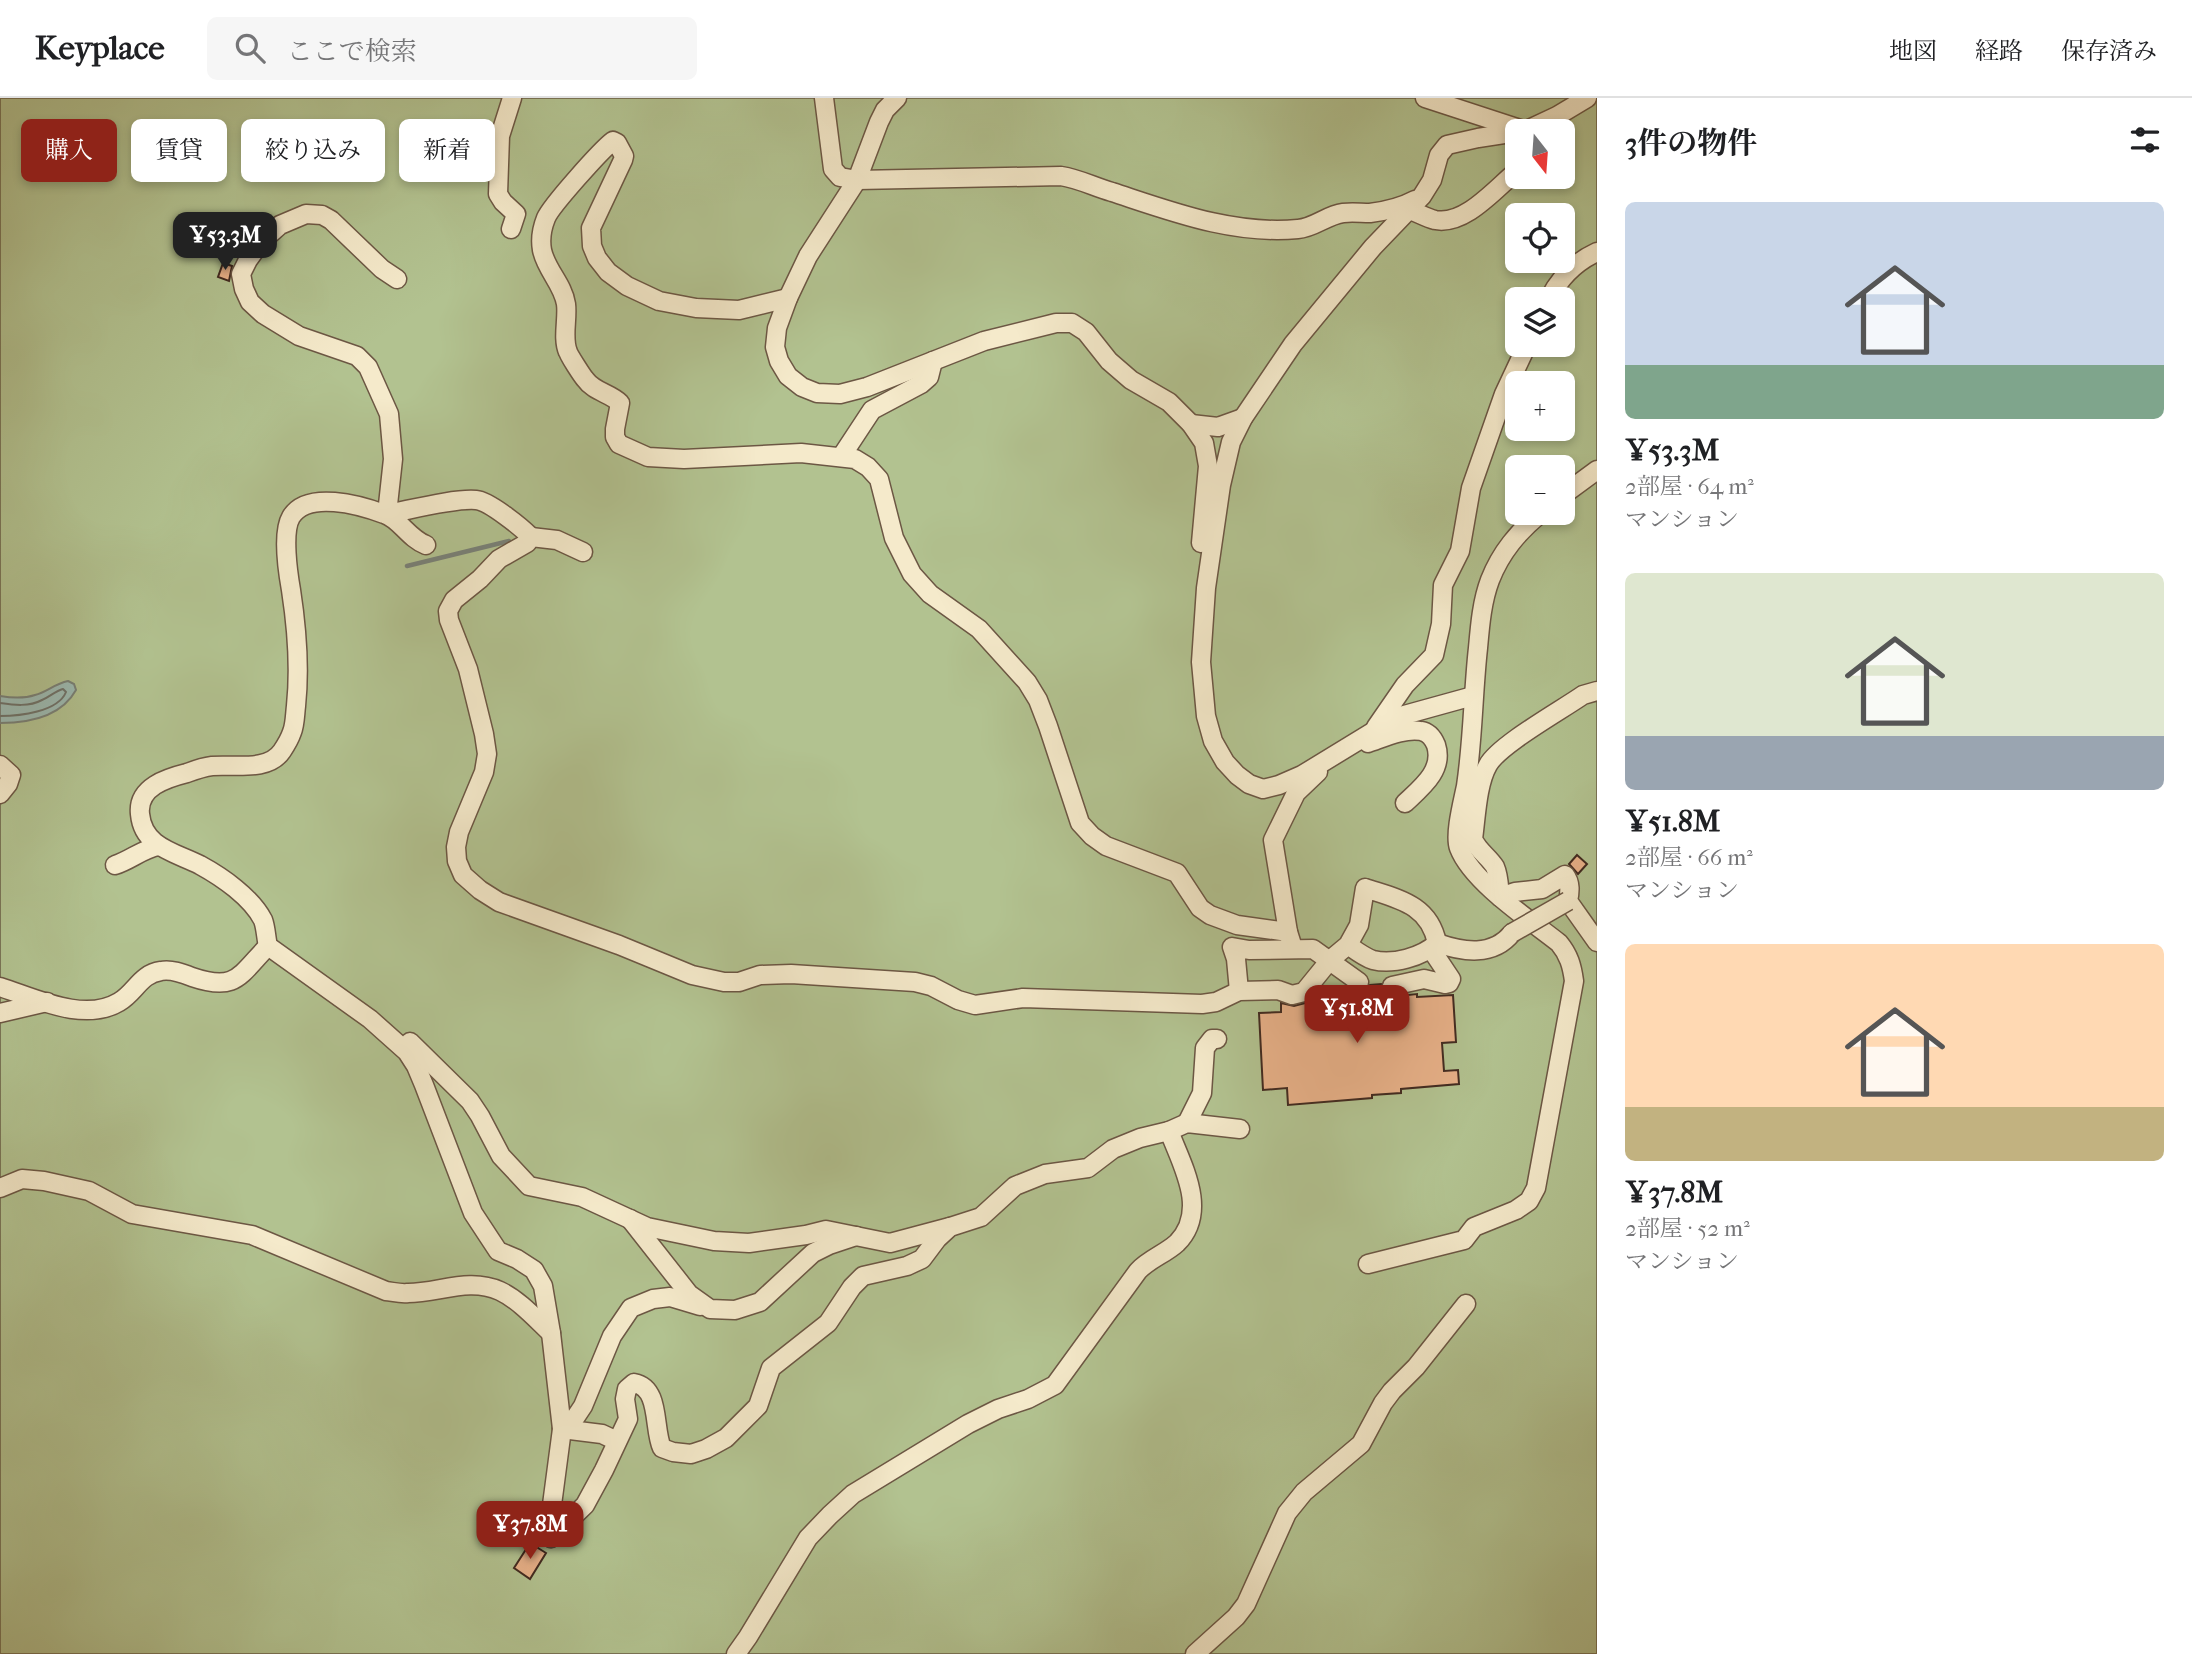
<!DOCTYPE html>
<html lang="ja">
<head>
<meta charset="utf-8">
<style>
  :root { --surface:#fff; --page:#f6f6f6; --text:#202124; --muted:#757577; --line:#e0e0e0; --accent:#8f2418 }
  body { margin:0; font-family:"IM FELL French Canon","Noto Serif JP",serif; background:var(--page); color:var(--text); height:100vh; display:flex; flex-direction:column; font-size:26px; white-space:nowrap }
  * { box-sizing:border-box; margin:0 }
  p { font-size:23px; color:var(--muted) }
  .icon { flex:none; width:38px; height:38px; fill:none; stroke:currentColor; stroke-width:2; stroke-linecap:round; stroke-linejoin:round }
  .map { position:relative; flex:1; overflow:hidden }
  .panel { display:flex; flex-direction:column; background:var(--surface); width:595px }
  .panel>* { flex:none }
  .top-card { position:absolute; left:21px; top:21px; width:665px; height:63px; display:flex; gap:14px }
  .needle { width:46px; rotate:163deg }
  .fabs { position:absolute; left:1505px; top:21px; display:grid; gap:14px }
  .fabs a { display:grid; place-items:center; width:70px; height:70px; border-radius:10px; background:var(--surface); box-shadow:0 4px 10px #0003; font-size:35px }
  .price { position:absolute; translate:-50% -60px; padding:0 16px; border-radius:14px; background:var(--accent); color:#fff; font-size:23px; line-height:46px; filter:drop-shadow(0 2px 4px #0008) }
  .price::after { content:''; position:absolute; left:50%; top:42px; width:21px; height:16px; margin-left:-10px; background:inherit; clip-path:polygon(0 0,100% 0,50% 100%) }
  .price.selected { background:#222; color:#fff }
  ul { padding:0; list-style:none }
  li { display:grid; align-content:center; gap:14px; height:371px; padding:0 28px }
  li span { display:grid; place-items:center; height:217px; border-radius:10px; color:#555 }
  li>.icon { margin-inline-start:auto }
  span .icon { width:126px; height:126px; fill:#fffc; stroke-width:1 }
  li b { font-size:30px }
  h2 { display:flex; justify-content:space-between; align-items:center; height:84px; padding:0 28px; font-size:30px }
  .tag { padding:0 24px; border-radius:10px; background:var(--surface); box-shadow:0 4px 10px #0003; font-size:24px; line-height:63px }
  .tag.selected { background:var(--accent); color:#fff }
  header { display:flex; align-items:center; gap:42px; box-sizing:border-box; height:98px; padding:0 35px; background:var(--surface); border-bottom:2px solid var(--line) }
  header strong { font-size:33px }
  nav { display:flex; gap:38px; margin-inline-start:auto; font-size:24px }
  .search { width:490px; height:63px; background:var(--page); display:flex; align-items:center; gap:18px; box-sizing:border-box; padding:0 24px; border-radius:10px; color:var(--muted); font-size:26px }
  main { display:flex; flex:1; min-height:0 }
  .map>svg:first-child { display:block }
</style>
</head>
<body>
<header>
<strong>Keyplace</strong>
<div class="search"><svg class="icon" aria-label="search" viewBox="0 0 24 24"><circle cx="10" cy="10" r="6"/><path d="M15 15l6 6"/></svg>ここで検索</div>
<nav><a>地図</a><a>経路</a><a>保存済み</a></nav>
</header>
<main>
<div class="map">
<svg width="1597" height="1556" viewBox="0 0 1597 1556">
  <rect width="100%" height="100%" fill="#efdeaf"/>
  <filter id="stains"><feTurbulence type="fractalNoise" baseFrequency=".00286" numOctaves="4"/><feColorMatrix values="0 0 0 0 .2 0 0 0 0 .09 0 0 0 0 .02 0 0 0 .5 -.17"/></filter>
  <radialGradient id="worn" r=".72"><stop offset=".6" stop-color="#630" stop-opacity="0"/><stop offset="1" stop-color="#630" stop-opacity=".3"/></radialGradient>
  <!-- green -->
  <path fill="#b2c290" stroke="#7a7658" stroke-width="2" fill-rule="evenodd" d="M0,0H1597V1556H0ZM1517,33H1563V79H1517ZM1517,117H1563V163H1517ZM1517,201H1563V247H1517ZM1517,285H1563V331H1517ZM1517,369H1563V415H1517Z"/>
  <!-- water -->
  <path fill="#9cbbb3" stroke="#788178" stroke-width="2" d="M68,583L74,586L76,592C61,619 28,625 0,625V598C12,600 23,601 35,597C47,594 54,586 68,583Z"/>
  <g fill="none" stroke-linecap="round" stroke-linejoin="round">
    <!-- shore -->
    <path stroke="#6e726a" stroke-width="2" d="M0,605C14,607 29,609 42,602C50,599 55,593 63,591L66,594C58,614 19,618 0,618"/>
    <!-- stream -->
    <polyline stroke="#788178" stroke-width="4.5" points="407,468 509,443"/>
  </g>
  <!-- building -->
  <g fill="#e8b189" stroke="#412a20" stroke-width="2">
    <polygon points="223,165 232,168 229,183 218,179"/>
    <polygon points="1577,757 1587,766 1578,776 1569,766"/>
    <polygon points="1381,886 1383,895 1389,899 1417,896 1417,899 1453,897 1456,944 1442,945 1444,973 1458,972 1459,986 1401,991 1401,995 1372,997 1372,1000 1288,1007 1287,990 1263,992 1259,915 1281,914 1281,905 1294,908 1309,904 1325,903 1324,890 1346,889 1359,895 1364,894 1370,887"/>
    <polygon points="530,1445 546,1455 530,1481 514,1470"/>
  </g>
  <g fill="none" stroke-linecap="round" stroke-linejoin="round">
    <!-- minor casing -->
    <g stroke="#6c5744" stroke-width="21">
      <g id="minor">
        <path d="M824,0L833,71L840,79L857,82L1061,78C1080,81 1094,89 1112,94C1173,114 1233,137 1298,131C1314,130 1327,117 1343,115C1352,114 1361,115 1370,115C1386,113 1402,109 1415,102"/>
        <polyline points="897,0 885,12 879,24 857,82 808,158 788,200 777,230 775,249 779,263 788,278 802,289 817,295 840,296 867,289 984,243 1056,225 1072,225 1086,234 1109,263 1131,282 1169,304 1191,326 1204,345 1208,368 1201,445"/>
        <polyline points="1425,0 1520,31"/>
        <polyline points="1525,33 1557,18 1587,0"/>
        <path d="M1410,112C1418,115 1427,120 1435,122C1465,128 1496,90 1517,73"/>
        <polyline points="511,131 516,116 503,104 498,96 500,38 512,0"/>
        <path d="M397,181L382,171L331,122L322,117L306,116L280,127L261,144L248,162L241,176L244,191L250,204L263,216L299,238L357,258L368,269L389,316L393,361L387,416C409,412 455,400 476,402C489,403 521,429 531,439L527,445L499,461L480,481L454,502L448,513L449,522L468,571L484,636L487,656L484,674L459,734L456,749L457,763L463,777L480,792L499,804L619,847L692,877L724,884H739L760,877L791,876L915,884L931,888L958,902L975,907L1023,900L1202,906L1216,904L1239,893L1278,892L1292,897L1304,894L1330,862L1348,847L1359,827L1365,790C1398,801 1429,806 1437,845C1422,859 1393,867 1373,862C1364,859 1355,852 1348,847"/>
        <path d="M788,200L739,212L696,210L659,203L627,188L608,174L597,160L592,148L591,130L623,62L624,58L617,45L613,43C601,52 551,108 546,120C542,130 540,141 542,152C546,172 563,186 566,206C568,221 562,240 568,254C568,256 583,279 585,281C594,294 610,295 620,305L615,331V339L619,346L648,359L684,361L801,355L855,361L868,369L879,381L894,440L912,476L930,496L979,531L1027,584L1038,602L1048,628L1080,725L1092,738L1106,748L1177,775L1200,810L1210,817L1237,827L1288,834"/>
        <path d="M1549,201C1560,179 1575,164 1597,154"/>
        <polyline points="1191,326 1218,329 1243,320"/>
        <polyline points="841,359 872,312 921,286 929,279 933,263"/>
        <polyline points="1563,397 1597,372"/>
        <polyline points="531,439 557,442 583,454"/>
        <path d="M426,447C408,440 400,421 384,416C360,407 307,392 291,419C282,434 288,475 291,492C297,531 300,570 296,608C295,616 295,627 292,634C290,640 286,647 282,653C268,674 234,666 212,668C204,669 195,672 187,675C167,680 137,689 140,716C143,749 174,754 200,767C222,779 251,799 263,822C266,830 266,840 268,848L370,921L407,954L416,968L424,987L473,1115L498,1153L517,1161L534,1172L543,1188L551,1235L562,1331L550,1422L551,1440"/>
        <path d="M1597,593L1583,597C1560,613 1499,647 1488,667C1477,686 1476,720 1473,741C1478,753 1489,759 1495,769C1499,778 1499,789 1500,799L1515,794L1542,791L1565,777C1571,785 1570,794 1568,803L1597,844"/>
        <polyline points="1473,598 1397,619 1302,677 1279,687 1263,691 1249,686 1237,677 1225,664 1213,643 1206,618 1201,564 1206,490 1221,387 1231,344 1243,320 1293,246 1373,149 1422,98 1432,82 1439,57 1447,47 1478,40 1517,34"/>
        <polyline points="1376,629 1405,587 1434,557 1441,526 1443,487 1460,453 1471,390 1504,296 1527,247"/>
        <path d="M1368,645C1383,640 1404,630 1421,633C1428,634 1433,640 1436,647C1444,672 1422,689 1405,705"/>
        <polyline points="0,667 11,677 8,686 0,696"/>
        <path d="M115,767C131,762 142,751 159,748"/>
        <path d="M1437,845C1463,854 1493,859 1512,835"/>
        <polyline points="1293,850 1288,834 1273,742 1296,695 1318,674"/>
        <polyline points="1392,888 1424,881 1445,886 1449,885 1451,881 1431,851"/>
        <path d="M0,889C35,900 84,925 119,904C136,894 140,876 161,873C171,871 182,875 192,879C236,894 239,878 268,848"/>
        <polyline points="1239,893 1236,861 1232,849 1249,852 1313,851 1359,884"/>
        <polyline points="0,915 47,904"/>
        <polyline points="410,944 470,1003 480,1018 501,1058 529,1088 582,1099 647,1129 714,1143 749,1145 806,1137 826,1132 890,1145 950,1129"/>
        <polyline points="1187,1025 1202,995 1205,950 1212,941 1217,941"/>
        <path d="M0,1090L22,1081L44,1083L89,1093L132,1116L252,1137L386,1193C394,1194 401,1196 408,1195C439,1195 469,1179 500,1193C519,1202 535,1220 551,1235"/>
        <polyline points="630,1121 689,1196 710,1211 735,1212 760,1204 813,1155 829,1147 856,1138"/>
        <path d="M1368,1166L1464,1142L1474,1129L1516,1112L1529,1103L1536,1090L1574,883C1572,868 1569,857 1559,845C1530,822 1472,784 1459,750C1454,737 1463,703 1466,688C1473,642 1473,595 1478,550C1480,527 1482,503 1490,482C1501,454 1518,434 1541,415"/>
        <polyline points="562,1331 575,1320 583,1308 612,1238 631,1210 653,1201 670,1199 700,1208"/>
        <polyline points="562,1331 602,1336 617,1343"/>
        <path d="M551,1440L585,1407L604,1372L628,1321L625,1301L627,1291L634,1285C661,1290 653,1331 662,1350L673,1354L691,1356L706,1351L726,1340L758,1308L771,1270L828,1225L852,1189L863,1178L907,1168L922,1161L937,1141L950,1129L981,1119L1015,1088L1045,1076L1088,1070L1113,1051L1140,1040L1169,1033L1187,1025L1240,1031"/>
        <path d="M736,1556L748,1539L808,1440L830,1417L853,1396L968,1326L998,1311L1028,1301L1055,1287L1138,1173C1149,1161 1165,1156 1177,1145C1209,1113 1182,1067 1169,1033"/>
        <polyline points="1195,1556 1236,1519 1246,1506 1287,1415 1304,1394 1361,1346 1383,1305 1392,1293 1416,1269 1466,1206"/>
      </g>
    </g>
    <!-- minor -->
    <use href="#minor" stroke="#f5eacb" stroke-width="18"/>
    <!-- minor-bridge casing -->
    <g stroke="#6c5744" stroke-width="21" stroke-linecap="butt">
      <polyline id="minor-bridge" points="1512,835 1568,803"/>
    </g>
    <!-- minor-bridge -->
    <use href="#minor-bridge" stroke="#f5eacb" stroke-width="18"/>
  </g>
  <rect width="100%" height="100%" filter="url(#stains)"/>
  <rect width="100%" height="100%" fill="url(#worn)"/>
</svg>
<div class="fabs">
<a><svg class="needle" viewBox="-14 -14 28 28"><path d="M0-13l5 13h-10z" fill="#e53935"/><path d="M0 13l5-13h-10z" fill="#757577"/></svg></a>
<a><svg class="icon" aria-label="locate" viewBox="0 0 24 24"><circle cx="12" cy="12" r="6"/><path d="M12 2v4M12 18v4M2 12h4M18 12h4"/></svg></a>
<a><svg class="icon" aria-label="layers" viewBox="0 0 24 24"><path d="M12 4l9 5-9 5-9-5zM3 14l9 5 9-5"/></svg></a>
<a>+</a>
<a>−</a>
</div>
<b class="price selected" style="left:225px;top:174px">¥53.3M</b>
<b class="price" style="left:1357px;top:947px">¥51.8M</b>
<b class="price" style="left:530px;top:1463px">¥37.8M</b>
<div class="top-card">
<a class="tag selected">購入</a>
<a class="tag">賃貸</a>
<a class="tag">絞り込み</a>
<a class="tag">新着</a>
</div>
</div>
<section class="panel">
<h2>3件の物件<svg class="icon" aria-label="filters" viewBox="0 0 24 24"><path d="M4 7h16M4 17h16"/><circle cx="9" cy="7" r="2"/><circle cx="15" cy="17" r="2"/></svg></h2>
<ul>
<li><span style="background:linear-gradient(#c9d6e8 75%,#7fa58c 0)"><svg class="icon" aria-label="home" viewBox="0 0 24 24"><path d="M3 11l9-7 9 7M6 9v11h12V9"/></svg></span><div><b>¥53.3M</b><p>2部屋 · 64 m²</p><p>マンション</p></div></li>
<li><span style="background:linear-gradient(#dfe7d0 75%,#9aa5b1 0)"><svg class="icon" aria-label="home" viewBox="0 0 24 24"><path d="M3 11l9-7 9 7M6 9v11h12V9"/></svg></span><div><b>¥51.8M</b><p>2部屋 · 66 m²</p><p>マンション</p></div></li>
<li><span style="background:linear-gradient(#ffd9b3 75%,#c2b280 0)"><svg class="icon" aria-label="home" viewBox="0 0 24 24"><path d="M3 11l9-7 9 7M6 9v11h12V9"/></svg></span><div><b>¥37.8M</b><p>2部屋 · 52 m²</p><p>マンション</p></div></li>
</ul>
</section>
</main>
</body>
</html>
